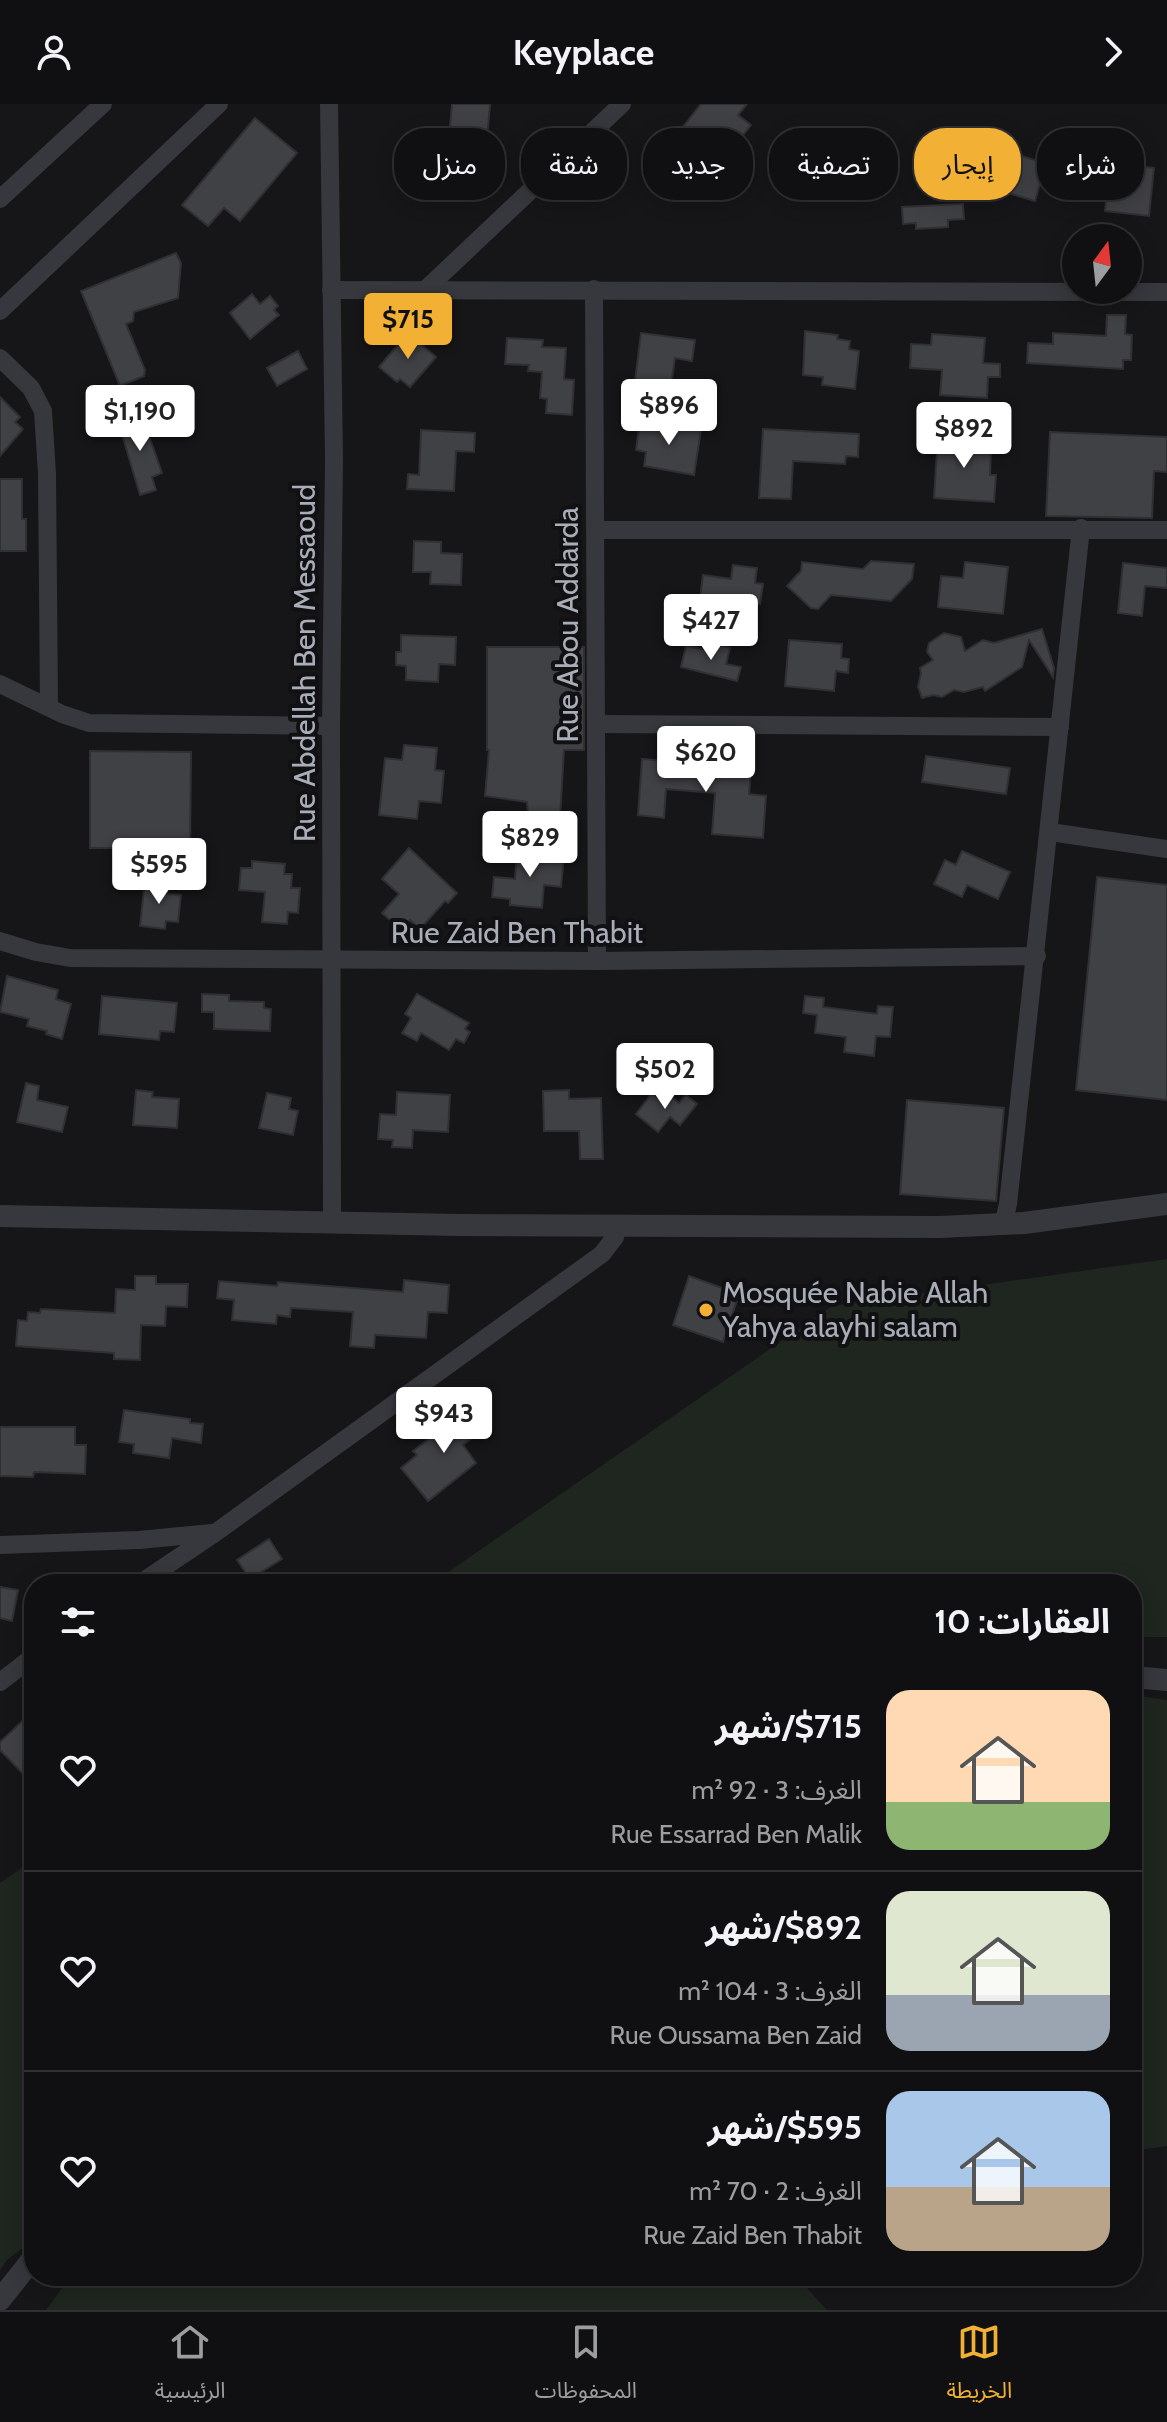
<!DOCTYPE html>
<html lang="ar">
<head>
<meta charset="utf-8">
<style>
  :root { --surface:#101012; --page:#1e1e20; --text:#f1f3f6; --muted:#9c9d9f; --line:#303032; --accent:#f2b134 }
  body { margin:0; font-family:Cabin,"Noto Sans Arabic",sans-serif; background:var(--page); color:var(--text); direction:rtl; height:100vh; display:flex; flex-direction:column; font-size:30px; white-space:nowrap }
  * { box-sizing:border-box; margin:0 }
  p { font-size:26px; color:var(--muted) }
  .icon { flex:none; width:44px; height:44px; fill:none; stroke:currentColor; stroke-width:2; stroke-linecap:round; stroke-linejoin:round }
  .map { position:relative; flex:1; overflow:hidden; direction:ltr }
  .drawer { position:absolute; left:24px; top:1470px; width:1118px; height:712px; display:flex; flex-direction:column; background:var(--surface); border-radius:32px; box-shadow:0 4px 20px #0003,0 0 0 2px var(--line); direction:rtl }
  .drawer>* { flex:none }
  .banner { position:absolute; left:24px; top:24px; width:1120px; height:72px; direction:rtl; display:flex; gap:16px }
  .needle { width:52px; rotate:15deg }
  .tools { position:absolute; left:1062px; top:120px; display:grid; gap:16px }
  .tools a { display:grid; place-items:center; width:80px; height:80px; border-radius:50%; background:var(--surface); box-shadow:0 4px 20px #0003,0 0 0 2px var(--line); font-size:40px }
  .price { position:absolute; translate:-50% -68px; padding:0 18px; border-radius:8px; background:#fff; color:#222; font-size:26px; line-height:52px; filter:drop-shadow(0 2px 4px #0008) }
  .price::after { content:''; position:absolute; left:50%; top:48px; width:24px; height:18px; margin-left:-12px; background:inherit; clip-path:polygon(0 0,100% 0,50% 100%) }
  .price.active { background:var(--accent); color:#111 }
  ul { padding:0; list-style:none }
  li { display:flex; align-items:center; gap:24px; height:200px; padding:0 32px }
  li+li { border-top:2px solid var(--line) }
  li span { display:grid; place-items:center; flex:none; width:224px; height:160px; border-radius:24px; color:#555 }
  li>.icon { margin-inline-start:auto }
  span .icon { width:96px; height:96px; fill:#fffc; stroke-width:1 }
  li b { font-size:34px }
  h2 { display:flex; justify-content:space-between; align-items:center; height:96px; padding:0 32px; font-size:34px }
  .tag { padding:0 28px; border-radius:32px; background:var(--surface); box-shadow:0 4px 20px #0003,0 0 0 2px var(--line); font-size:28px; line-height:72px }
  .tag.active { background:var(--accent); color:#111 }
  header { display:flex; justify-content:space-between; align-items:center; height:104px; padding:0 32px; background:var(--surface); font-size:36px; font-weight:700 }
  .tab-bar { display:flex; justify-content:space-around; align-items:center; height:112px; border-top:2px solid var(--line); background:var(--surface); font-size:22px; color:var(--muted) }
  .tab-bar a { display:grid; justify-items:center; gap:4px }
  .tab-bar .active { color:var(--accent) }
  .map>svg:first-child { display:block }
</style>
</head>
<body>
<header><svg class="icon" aria-label="forward" viewBox="0 0 24 24"><path d="M9 5l7 7-7 7"/></svg>Keyplace<svg class="icon" aria-label="person" viewBox="0 0 24 24"><circle cx="12" cy="8" r="4"/><path d="M4 21q1-7 8-7t8 7"/></svg></header>
<div class="map">
<svg width="1167" height="2206" viewBox="0 0 1167 2206">
  <rect width="100%" height="100%" fill="#161618"/>
  <!-- green -->
  <g fill="#1e261f">
    <polygon points="1167,1155 1167,1533 1132,1533 1132,1480 431,1480 832,1202"/>
    <polygon points="1132,1591 1167,1596 1167,2042 1132,2047"/>
    <polygon points="34,1755 34,2135 7,2156 0,2166 0,1779"/>
    <polygon points="71,2172 796,2172 827,2206 46,2206"/>
  </g>
  <!-- building -->
  <g fill="#404145" stroke="#303034" stroke-width="2">
    <polygon points="452,0 490,0 487,36 449,32"/>
    <polygon points="701,0 747,0 738,11 751,21 715,67 680,39 684,34 678,29"/>
    <polygon points="255,14 297,49 240,117 224,104 208,122 182,101"/>
    <polygon points="1000,45 1041,58 1039,61 1045,63 1035,97 988,83"/>
    <polygon points="1119,60 1154,64 1149,112 1105,107 1109,67 1118,68"/>
    <polygon points="963,100 964,115 948,116 948,123 916,125 916,119 903,120 902,103"/>
    <polygon points="176,149 181,159 178,194 134,208 133,217 126,220 145,266 144,272 120,282 81,187"/>
    <polygon points="252,190 260,200 270,192 278,202 274,206 279,211 250,235 230,209"/>
    <polygon points="1107,211 1126,211 1125,230 1132,231 1131,256 1123,256 1123,265 1027,259 1028,239 1053,240 1053,229 1106,232"/>
    <polygon points="805,227 838,231 837,235 850,237 849,245 859,247 855,285 822,281 823,273 803,271"/>
    <polygon points="408,229 436,253 410,283 400,275 397,278 379,263"/>
    <polygon points="641,229 695,236 692,257 675,254 670,288 653,286 654,279 635,277"/>
    <polygon points="932,230 985,234 983,259 1000,260 1000,273 988,273 987,294 940,291 942,266 910,264 911,240 931,241"/>
    <polygon points="507,234 543,236 542,243 566,244 564,275 574,276 572,311 546,309 547,295 540,294 542,268 528,267 529,261 505,260"/>
    <polygon points="298,247 307,265 277,282 267,264"/>
    <polygon points="0,293 20,313 15,318 23,325 0,352"/>
    <polygon points="141,309 162,369 152,373 156,386 140,391 118,317"/>
    <polygon points="640,316 701,326 694,371 644,362 646,348 636,346"/>
    <polygon points="763,325 859,330 858,353 846,352 845,360 793,357 791,395 759,394"/>
    <polygon points="421,326 475,329 474,348 456,347 454,387 407,385 408,370 419,371"/>
    <polygon points="1050,328 1167,333 1167,368 1154,367 1152,414 1046,412"/>
    <polygon points="938,331 987,334 987,347 991,347 990,371 996,371 994,398 934,394"/>
    <polygon points="0,375 22,375 22,415 26,415 26,447 0,447"/>
    <polygon points="414,437 441,438 441,449 462,450 461,481 430,480 431,468 413,468"/>
    <polygon points="871,457 914,460 912,475 891,497 831,491 818,505 811,504 787,482 801,467 802,458 863,465"/>
    <polygon points="965,458 1008,463 1003,510 938,503 941,472 963,474"/>
    <polygon points="1123,459 1167,464 1167,484 1145,482 1142,512 1118,509"/>
    <polygon points="733,461 757,464 755,479 763,480 760,500 714,494 711,520 697,518 703,471 731,475"/>
    <polygon points="1042,525 1054,564 1053,573 1029,536 1022,563 985,587 983,583 964,588 954,586 942,593 933,591 922,594 918,583 921,569 920,564 933,556 927,548 929,539 944,529 961,533 965,547 983,536 994,539"/>
    <polygon points="401,531 456,533 455,561 439,560 438,578 406,576 406,562 396,561 396,548 401,548"/>
    <polygon points="789,536 842,540 841,554 849,555 848,569 836,567 834,587 785,582"/>
    <polygon points="714,540 730,544 726,560 741,563 737,577 681,563 686,542 713,547"/>
    <polygon points="487,543 584,543 584,646 564,646 560,714 528,712 527,698 485,692 489,646 487,646"/>
    <polygon points="404,641 437,644 435,666 444,667 441,699 419,697 417,715 379,711 385,654 402,656"/>
    <polygon points="90,647 191,648 190,744 90,744"/>
    <polygon points="926,652 1010,664 1006,690 922,678"/>
    <polygon points="642,655 751,664 749,690 766,692 763,734 712,730 715,689 666,685 664,714 638,711"/>
    <polygon points="409,744 457,789 448,799 445,797 420,825 410,816 401,826 382,809 399,790 382,775"/>
    <polygon points="962,747 1010,768 998,795 967,781 962,793 934,780 945,756 956,761"/>
    <polygon points="517,748 564,752 561,783 544,781 542,804 510,801 510,795 492,793 494,773 515,775"/>
    <polygon points="252,757 285,760 284,770 292,770 291,784 300,784 298,809 288,808 287,820 262,818 265,788 239,786 241,764 252,764"/>
    <polygon points="1097,773 1167,781 1167,996 1076,986"/>
    <polygon points="145,777 168,779 167,790 181,791 178,818 166,817 165,825 140,822"/>
    <polygon points="7,872 58,886 56,895 71,900 62,935 46,930 47,927 27,922 29,915 0,908"/>
    <polygon points="202,890 229,891 229,897 264,898 264,904 271,905 270,927 214,925 214,908 202,908"/>
    <polygon points="417,890 469,919 465,925 470,928 464,939 456,935 449,946 421,929 417,937 402,929 411,914 405,910"/>
    <polygon points="102,892 177,899 174,928 160,927 159,936 99,930"/>
    <polygon points="805,892 824,894 823,903 877,910 878,902 893,903 890,933 876,932 874,952 844,948 846,933 815,929 817,911 803,909"/>
    <polygon points="26,979 39,982 37,996 68,1003 62,1028 17,1018"/>
    <polygon points="136,986 153,988 152,993 179,995 177,1024 133,1021"/>
    <polygon points="569,986 569,995 601,994 603,1055 580,1055 579,1027 544,1027 543,987"/>
    <polygon points="397,988 450,991 448,1028 413,1026 412,1044 392,1043 393,1036 378,1035 380,1010 396,1011"/>
    <polygon points="267,989 291,994 289,1005 298,1007 293,1031 259,1024"/>
    <polygon points="652,989 662,997 668,990 679,999 686,991 697,1000 680,1021 670,1013 658,1028 636,1010"/>
    <polygon points="907,996 1004,1004 996,1097 900,1090"/>
    <polygon points="135,1172 156,1172 156,1180 188,1180 187,1203 166,1202 165,1222 141,1221 140,1256 114,1255 114,1249 16,1242 18,1216 27,1217 28,1208 40,1209 41,1205 115,1209 116,1185 135,1186"/>
    <polygon points="689,1172 739,1190 723,1238 673,1221"/>
    <polygon points="404,1176 449,1181 447,1209 428,1208 426,1234 375,1231 374,1244 350,1242 353,1208 291,1204 290,1213 277,1211 276,1220 232,1216 234,1196 217,1194 219,1177 277,1182 278,1178 403,1188"/>
    <polygon points="470,1303 486,1323 463,1341 476,1359 428,1397 401,1364 417,1351 413,1347"/>
    <polygon points="124,1306 190,1315 190,1319 203,1320 201,1339 172,1334 169,1354 133,1349 134,1340 119,1338"/>
    <polygon points="0,1323 75,1323 75,1341 86,1341 85,1370 34,1368 33,1373 0,1372"/>
    <polygon points="269,1435 282,1455 250,1475 237,1456"/>
    <polygon points="0,1483 18,1486 12,1517 0,1514"/>
    <polygon points="34,1606 34,1681 0,1646 0,1638"/>
  </g>
  <g fill="none" stroke-linecap="round" stroke-linejoin="round">
    <!-- minor -->
    <g stroke="#37383d" stroke-width="18">
      <polyline points="0,95 103,0"/>
      <polyline points="594,185 597,857"/>
      <polyline points="331,186 1167,188"/>
      <polyline points="425,186 622,0"/>
      <polyline points="0,207 219,0"/>
      <polyline points="0,254 31,284 43,307 47,370 49,602"/>
      <polyline points="597,426 1167,426"/>
      <polyline points="0,580 62,610 89,619 331,622"/>
      <polyline points="596,620 1060,623"/>
      <polyline points="1050,728 1167,745"/>
      <polyline points="0,837 36,848 70,854 597,857 1037,852"/>
      <polyline points="329,1119 332,1114 331,622 334,355 329,0"/>
      <polyline points="1003,1121 1008,1100 1081,424"/>
      <polyline points="0,1441 139,1436 212,1429"/>
      <polyline points="139,1480 215,1429 602,1150 615,1133 618,1121"/>
      <polyline points="0,1578 34,1552"/>
    </g>
    <!-- tertiary -->
    <g stroke="#37383d" stroke-width="22">
      <polyline points="0,1112 459,1121 940,1123 1024,1119 1167,1100"/>
      <polyline points="1132,1573 1167,1576"/>
      <polyline points="0,2196 34,2153"/>
    </g>
  </g>
  <!-- markers -->
  <circle fill="#f2b134" stroke="#111113" stroke-width="3" cx="706" cy="1206" r="8"/>
  <g text-anchor="middle" stroke-width="8" stroke-linejoin="round" paint-order="stroke">
    <!-- street labels -->
    <g font-size="30" fill="#a8adb8" stroke="#111113">
      <text transform="translate(568 521) rotate(-90)" y="10">Rue Abou Addarda</text>
      <text transform="translate(305 559) rotate(-90)" y="10">Rue Abdellah Ben Messaoud</text>
      <text x="517" y="839">Rue Zaid Ben Thabit</text>
    </g>
    <!-- poi labels -->
    <g font-size="30" fill="#a8adb8" stroke="#111113" text-anchor="start">
      <text x="722" y="1199">Mosquée Nabie Allah<tspan x="722" dy="34">Yahya alayhi salam</tspan></text>
    </g>
  </g>
</svg>
<div class="tools">
<a><svg class="needle" viewBox="-14 -14 28 28"><path d="M0-13l5 13h-10z" fill="#e53935"/><path d="M0 13l5-13h-10z" fill="#9c9d9f"/></svg></a>
</div>
<b class="price active" style="left:408px;top:257px">$715</b>
<b class="price" style="left:669px;top:343px">$896</b>
<b class="price" style="left:140px;top:349px">$1,190</b>
<b class="price" style="left:964px;top:366px">$892</b>
<b class="price" style="left:711px;top:558px">$427</b>
<b class="price" style="left:706px;top:690px">$620</b>
<b class="price" style="left:530px;top:775px">$829</b>
<b class="price" style="left:159px;top:802px">$595</b>
<b class="price" style="left:665px;top:1007px">$502</b>
<b class="price" style="left:444px;top:1351px">$943</b>
<div class="banner">
<a class="tag">شراء</a>
<a class="tag active">إيجار</a>
<a class="tag">تصفية</a>
<a class="tag">جديد</a>
<a class="tag">شقة</a>
<a class="tag">منزل</a>
</div>
<section class="drawer">
<h2>العقارات: 10<svg class="icon" aria-label="filters" viewBox="0 0 24 24"><path d="M4 7h16M4 17h16"/><circle cx="9" cy="7" r="2"/><circle cx="15" cy="17" r="2"/></svg></h2>
<ul>
<li><span style="background:linear-gradient(#ffd9b3 70%,#8fb573 0)"><svg class="icon" aria-label="home" viewBox="0 0 24 24"><path d="M3 11l9-7 9 7M6 9v11h12V9"/></svg></span><div><b>$715/شهر</b><p>الغرف: 3 · 92 m²</p><p>Rue Essarrad Ben Malik</p></div><svg class="icon" aria-label="heart" viewBox="0 0 24 24"><path d="M12 20l-8-8c-3-5 5-10 8-4 3-6 11-1 8 4z"/></svg></li>
<li><span style="background:linear-gradient(#dfe7d0 65%,#9aa5b1 0)"><svg class="icon" aria-label="home" viewBox="0 0 24 24"><path d="M3 11l9-7 9 7M6 9v11h12V9"/></svg></span><div><b>$892/شهر</b><p>الغرف: 3 · 104 m²</p><p>Rue Oussama Ben Zaid</p></div><svg class="icon" aria-label="heart" viewBox="0 0 24 24"><path d="M12 20l-8-8c-3-5 5-10 8-4 3-6 11-1 8 4z"/></svg></li>
<li><span style="background:linear-gradient(#a9c7e8 60%,#b9a48a 0)"><svg class="icon" aria-label="home" viewBox="0 0 24 24"><path d="M3 11l9-7 9 7M6 9v11h12V9"/></svg></span><div><b>$595/شهر</b><p>الغرف: 2 · 70 m²</p><p>Rue Zaid Ben Thabit</p></div><svg class="icon" aria-label="heart" viewBox="0 0 24 24"><path d="M12 20l-8-8c-3-5 5-10 8-4 3-6 11-1 8 4z"/></svg></li>
</ul>
</section>
</div>
<nav class="tab-bar">
<a class="active"><svg class="icon" aria-label="map" viewBox="0 0 24 24"><path d="M3 6l6-2 6 2 6-2v14l-6 2-6-2-6 2zM9 4v14M15 6v14"/></svg>الخريطة</a>
<a><svg class="icon" aria-label="saved" viewBox="0 0 24 24"><path d="M7 4h10v16l-5-4-5 4z"/></svg>المحفوظات</a>
<a><svg class="icon" aria-label="home" viewBox="0 0 24 24"><path d="M3 11l9-7 9 7M6 9v11h12V9"/></svg>الرئيسية</a>
</nav>
</body>
</html>
